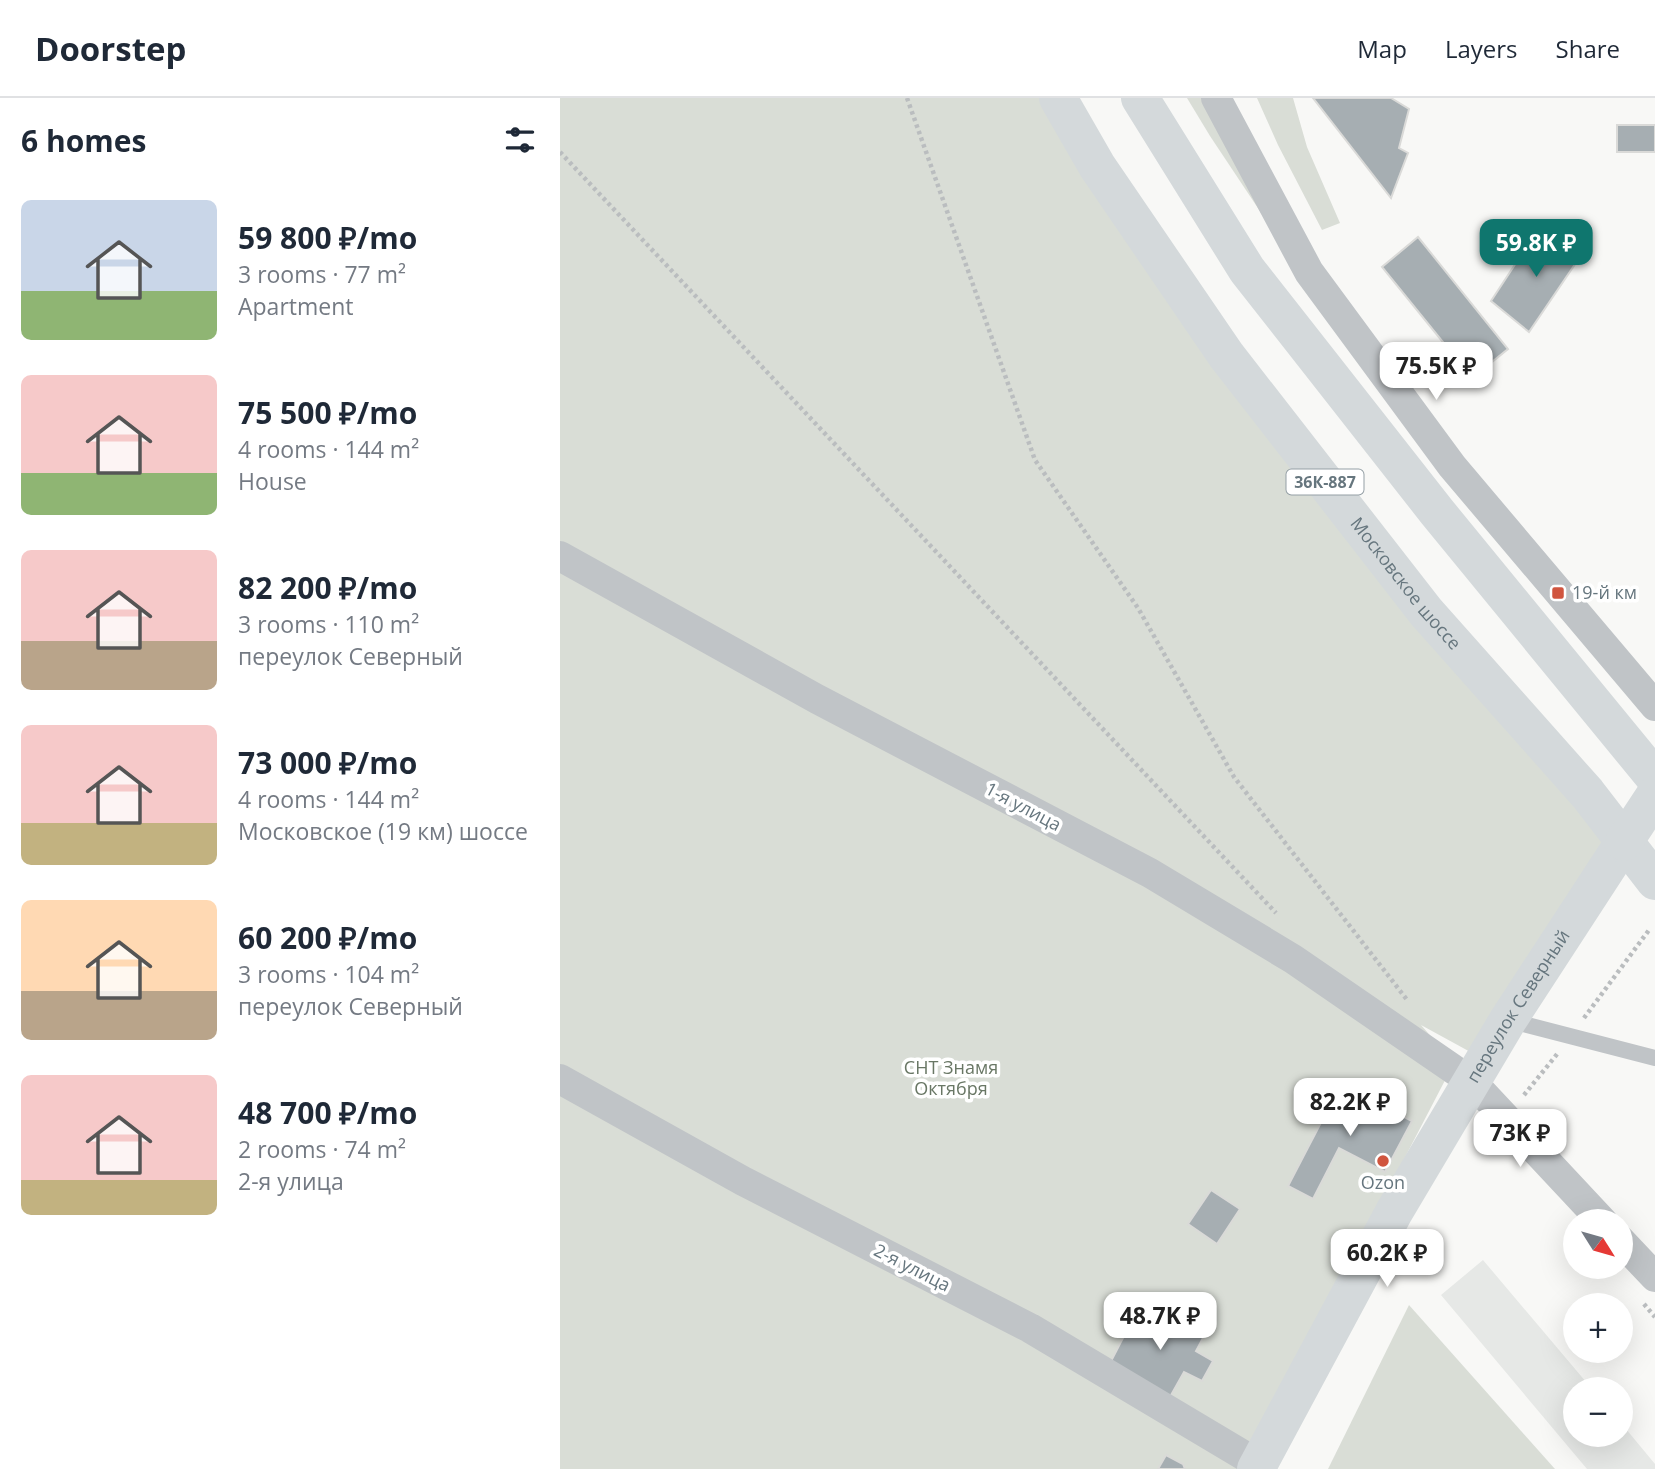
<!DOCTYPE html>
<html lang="en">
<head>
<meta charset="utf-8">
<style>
  :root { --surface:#fff; --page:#f6f6f7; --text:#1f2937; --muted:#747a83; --line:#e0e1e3; --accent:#0f766e }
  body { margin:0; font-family:"Open Sans",sans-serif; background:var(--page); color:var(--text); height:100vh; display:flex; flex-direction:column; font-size:26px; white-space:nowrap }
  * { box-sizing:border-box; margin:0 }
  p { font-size:23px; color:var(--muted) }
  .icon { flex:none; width:38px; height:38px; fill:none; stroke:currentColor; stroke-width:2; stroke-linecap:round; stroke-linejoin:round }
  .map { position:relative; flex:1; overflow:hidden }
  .drawer { display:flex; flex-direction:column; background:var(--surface); width:560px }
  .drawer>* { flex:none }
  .needle { width:46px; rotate:127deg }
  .tools { position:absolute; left:1003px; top:1111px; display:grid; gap:14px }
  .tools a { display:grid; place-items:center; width:70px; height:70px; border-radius:50%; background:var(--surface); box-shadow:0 7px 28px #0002; font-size:35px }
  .price { position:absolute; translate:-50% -60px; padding:0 16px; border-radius:14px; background:#fff; color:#222; font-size:23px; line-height:46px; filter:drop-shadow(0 2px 4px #0008) }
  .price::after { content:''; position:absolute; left:50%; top:42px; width:21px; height:16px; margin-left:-10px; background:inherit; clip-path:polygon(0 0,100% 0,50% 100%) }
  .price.active { background:var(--accent); color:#fff }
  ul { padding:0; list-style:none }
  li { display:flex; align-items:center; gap:21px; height:175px; padding:0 21px }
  li span { display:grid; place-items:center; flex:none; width:196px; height:140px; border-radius:10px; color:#555 }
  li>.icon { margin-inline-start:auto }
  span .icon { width:84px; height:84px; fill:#fffc; stroke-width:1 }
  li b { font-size:30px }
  h2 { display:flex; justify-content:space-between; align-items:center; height:84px; padding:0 21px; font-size:30px }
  header { display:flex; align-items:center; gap:42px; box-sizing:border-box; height:98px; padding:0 35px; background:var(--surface); border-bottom:2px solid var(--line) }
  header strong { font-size:33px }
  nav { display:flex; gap:38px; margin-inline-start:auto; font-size:24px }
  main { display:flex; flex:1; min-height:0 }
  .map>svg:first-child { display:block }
</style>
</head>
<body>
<header>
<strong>Doorstep</strong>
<nav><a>Map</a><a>Layers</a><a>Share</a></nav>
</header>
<main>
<section class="drawer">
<h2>6 homes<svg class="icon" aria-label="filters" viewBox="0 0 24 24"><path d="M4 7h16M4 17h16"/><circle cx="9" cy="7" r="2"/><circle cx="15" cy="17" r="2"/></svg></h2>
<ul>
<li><span style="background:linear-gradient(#c9d6e8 65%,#8fb573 0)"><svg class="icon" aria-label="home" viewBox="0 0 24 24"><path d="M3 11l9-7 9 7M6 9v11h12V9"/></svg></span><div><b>59 800 ₽/mo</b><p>3 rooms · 77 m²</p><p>Apartment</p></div></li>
<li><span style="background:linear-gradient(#f6c9c9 70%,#8fb573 0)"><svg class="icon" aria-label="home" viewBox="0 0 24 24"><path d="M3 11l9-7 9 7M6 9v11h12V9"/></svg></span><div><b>75 500 ₽/mo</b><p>4 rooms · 144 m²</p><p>House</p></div></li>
<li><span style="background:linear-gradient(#f6c9c9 65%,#b9a48a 0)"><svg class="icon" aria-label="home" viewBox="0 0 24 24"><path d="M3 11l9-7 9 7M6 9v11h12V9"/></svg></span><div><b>82 200 ₽/mo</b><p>3 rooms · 110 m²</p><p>переулок Северный</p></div></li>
<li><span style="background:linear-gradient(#f6c9c9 70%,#c2b280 0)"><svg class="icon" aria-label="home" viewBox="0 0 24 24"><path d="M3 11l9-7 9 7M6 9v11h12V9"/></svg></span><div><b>73 000 ₽/mo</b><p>4 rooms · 144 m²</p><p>Московское (19 км) шоссе</p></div></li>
<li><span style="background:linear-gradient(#ffd9b3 65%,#b9a48a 0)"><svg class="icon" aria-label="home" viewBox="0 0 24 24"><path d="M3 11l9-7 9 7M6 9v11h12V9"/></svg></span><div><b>60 200 ₽/mo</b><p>3 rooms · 104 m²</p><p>переулок Северный</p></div></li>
<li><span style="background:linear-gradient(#f6c9c9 75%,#c2b280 0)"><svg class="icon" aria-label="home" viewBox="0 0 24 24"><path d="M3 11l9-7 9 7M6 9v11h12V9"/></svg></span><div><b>48 700 ₽/mo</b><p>2 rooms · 74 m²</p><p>2-я улица</p></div></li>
</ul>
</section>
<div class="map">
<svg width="1095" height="1371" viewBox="0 0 1095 1371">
  <rect width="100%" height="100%" fill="#f8f8f6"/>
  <!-- built -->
  <polygon fill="#e6e8e6" points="923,1162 1032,1291 1015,1292 1015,1337 1060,1337 1061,1325 1095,1366 1095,1371 1027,1371 881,1197"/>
  <!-- green -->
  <g fill="#d9ddd6">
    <polygon points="0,0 503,0 549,85 1064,744 925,962 861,927 894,965 683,1371 0,1371"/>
    <polygon points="627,0 649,0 743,178 650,38"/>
    <polygon points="697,0 733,0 747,49 780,125 762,132 718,47"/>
    <polygon points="849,1207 995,1371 768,1371"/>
  </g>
  <!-- building -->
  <g fill="#a6aeb2" stroke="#dadad8" stroke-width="2">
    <polygon points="753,0 831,0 849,11 839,50 848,55 831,100"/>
    <rect x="1057" y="27" width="38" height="27"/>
    <polygon points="977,133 1024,153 969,234 931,203"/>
    <polygon points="858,139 948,251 912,280 822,169"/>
    <polygon points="781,986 852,1023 825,1074 779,1050 753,1101 728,1088"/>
    <polygon points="651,1092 680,1111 657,1146 628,1126"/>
    <polygon points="581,1205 644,1238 636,1253 653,1263 642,1283 624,1274 610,1299 549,1267"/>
    <polygon points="606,1357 623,1366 625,1371 598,1371"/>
  </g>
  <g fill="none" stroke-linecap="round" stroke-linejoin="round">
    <!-- path -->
    <g stroke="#babdbf" stroke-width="4.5" stroke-dasharray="3.5 3.5" stroke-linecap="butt">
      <polyline points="347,0 475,362 578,510 674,679 848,903"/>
      <polyline points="0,54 716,815"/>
      <polyline points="1024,920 1089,832"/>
      <polyline points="964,997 998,955"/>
      <polyline points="1084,1206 1095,1219"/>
    </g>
    <!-- lane -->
    <polyline stroke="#c0c4c7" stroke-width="16" points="948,922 1095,960"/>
    <!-- street -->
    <g stroke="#c0c4c7" stroke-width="30">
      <polyline points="656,0 749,174 892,368 1095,608"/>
      <polyline points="0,458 257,601 590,775 733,861 912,984 1043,1124"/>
      <polyline points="0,981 183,1083 470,1230 698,1366"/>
      <polyline points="1060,1142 1095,1179"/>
    </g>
    <!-- secondary -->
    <path stroke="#d4d9db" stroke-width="38" id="s1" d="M696,1371L834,1114L948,922L1064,744"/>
    <!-- primary -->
    <g stroke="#d4d9db" stroke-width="38">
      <path id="s2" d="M498,0L537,68L666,257L866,514L1027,695L1095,783"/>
      <polyline points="580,0 687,172 877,414 1095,680"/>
      <polyline points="1064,744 1095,697"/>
    </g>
  </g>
  <!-- markers -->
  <g fill="#d0553f" stroke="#fff" stroke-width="2.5">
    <rect x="991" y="488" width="14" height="14" rx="3.5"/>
    <circle cx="823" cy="1063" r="7"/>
  </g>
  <g text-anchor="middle" stroke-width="7" stroke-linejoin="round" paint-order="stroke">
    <!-- shield labels -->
    <rect fill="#fff" stroke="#949fa5" stroke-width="2" x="726.5" y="371.5" width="77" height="25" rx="5"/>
    <g font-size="16" font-weight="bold" fill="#66767e">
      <text x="765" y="390">36К-887</text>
    </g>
    <!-- street labels -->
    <g font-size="18" fill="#66767e" stroke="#fff">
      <text dy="6" stroke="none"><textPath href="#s2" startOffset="598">Московское шоссе</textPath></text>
      <text transform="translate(463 709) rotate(28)" y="6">1-я улица</text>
      <text dy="6" stroke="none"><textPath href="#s1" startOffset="532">переулок Северный</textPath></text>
      <text transform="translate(352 1170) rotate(27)" y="6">2-я улица</text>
    </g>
    <!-- poi labels -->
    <g font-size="18" fill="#66767e" stroke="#fff" text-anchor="start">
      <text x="1012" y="501">19-й км</text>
      <text x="823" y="1091" text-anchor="middle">Ozon</text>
    </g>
    <!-- park labels -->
    <g font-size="18" fill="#697765" stroke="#fff">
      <text x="391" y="976">СНТ Знамя<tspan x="391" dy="21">Октября</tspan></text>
    </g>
  </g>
</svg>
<div class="tools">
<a><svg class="needle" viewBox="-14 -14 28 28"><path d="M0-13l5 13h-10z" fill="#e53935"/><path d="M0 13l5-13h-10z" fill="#747a83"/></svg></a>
<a>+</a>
<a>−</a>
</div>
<b class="price active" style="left:976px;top:181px">59.8K ₽</b>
<b class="price" style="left:876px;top:304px">75.5K ₽</b>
<b class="price" style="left:790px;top:1040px">82.2K ₽</b>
<b class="price" style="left:960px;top:1071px">73K ₽</b>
<b class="price" style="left:827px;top:1191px">60.2K ₽</b>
<b class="price" style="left:600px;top:1254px">48.7K ₽</b>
</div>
</main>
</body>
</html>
